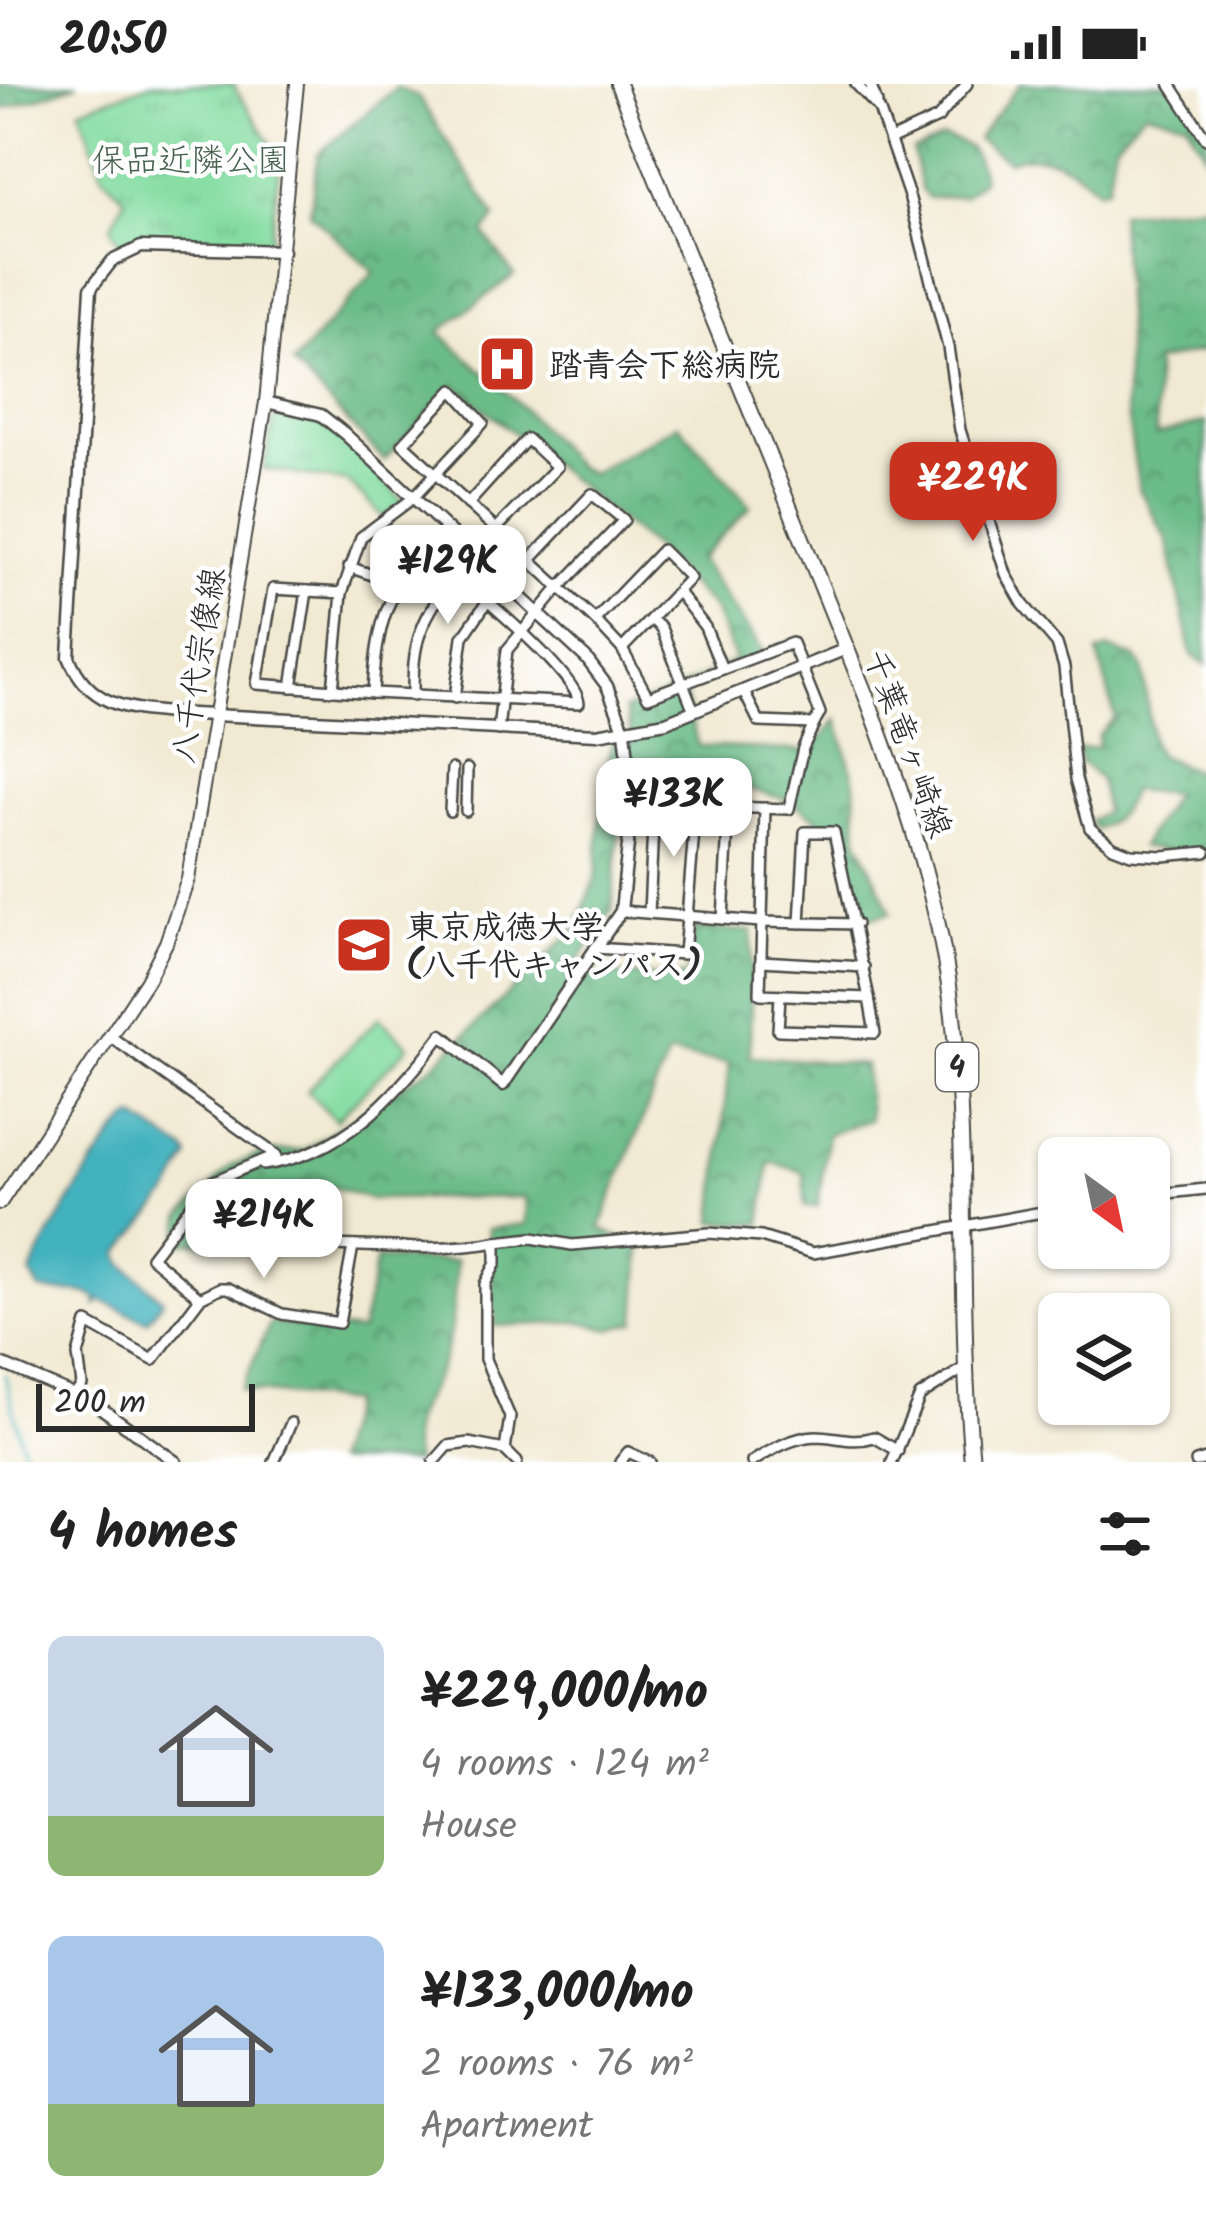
<!DOCTYPE html>
<html lang="en">
<head>
<meta charset="utf-8">
<style>
  :root { --surface:#fff; --page:#f6f6f6; --text:#222; --muted:#767676; --accent:#c8321e }
  body { margin:0; font-family:Kalam,"Klee One",sans-serif; background:var(--page); color:var(--text); height:100vh; display:flex; flex-direction:column; font-size:45px; white-space:nowrap }
  * { box-sizing:border-box; margin:0 }
  p { font-size:39px; color:var(--muted) }
  .icon { flex:none; width:66px; height:66px; fill:none; stroke:currentColor; stroke-width:2; stroke-linecap:round; stroke-linejoin:round }
  .map { position:relative; height:1378px; overflow:hidden }
  .details { display:flex; flex-direction:column; background:var(--surface); flex:1 }
  .details>* { flex:none }
  .needle { width:78px; rotate:147deg }
  .buttons { position:absolute; left:1038px; top:1053px; display:grid; gap:24px }
  .buttons a { display:grid; place-items:center; width:132px; height:132px; border-radius:18px; background:var(--surface); box-shadow:0 3px 9px #0004; font-size:60px }
  .scale { position:absolute; left:36px; bottom:30px; width:219px; box-sizing:border-box; padding-left:12px; border:6px solid #2b2b2b; border-top:0; font-size:33px; line-height:42px; white-space:nowrap; color:#2b2b2b; -webkit-text-stroke:9px #fff; paint-order:stroke }
  .price { position:absolute; translate:-50% -102px; padding:0 27px; border-radius:24px; background:#fff; color:#222; font-size:39px; line-height:78px; filter:drop-shadow(0 3px 6px #0008) }
  .price::after { content:''; position:absolute; left:50%; top:72px; width:36px; height:27px; margin-left:-18px; background:inherit; clip-path:polygon(0 0,100% 0,50% 100%) }
  .price.current { background:var(--accent); color:#fff }
  ul { padding:0; list-style:none }
  li { display:flex; align-items:center; gap:36px; height:300px; padding:0 48px }
  li span { display:grid; place-items:center; flex:none; width:336px; height:240px; border-radius:18px; color:#555 }
  li>.icon { margin-inline-start:auto }
  span .icon { width:144px; height:144px; fill:#fffc; stroke-width:1 }
  li b { font-size:51px }
  h2 { display:flex; justify-content:space-between; align-items:center; height:144px; padding:0 48px; font-size:51px }
  .status { display:flex; justify-content:space-between; align-items:center; height:84px; padding:0 60px; background:var(--surface); direction:ltr }
  .status svg { height:33px; fill:currentColor }
  .map>svg:first-child { display:block }
</style>
</head>
<body>
<div class="status"><b>20:50</b><svg viewBox="0 0 49 12"><path d="M0 12V9h3v3zM5 12V6h3v6zM10 12V3h3v9zM15 12V0h3v12zM26 1h20v11H26zM47 4h2v5h-2z"/></svg></div>
<div class="map">
<svg width="1206" height="1378" viewBox="0 0 1206 1378">
  <defs>
    <pattern id="forest-crowns" width="20" height="18" patternUnits="userSpaceOnUse" patternTransform="scale(3)"><rect width="20" height="18" fill="#6cbc88"/><path d="M2 6a3 3 0 1 1 6 0M12 15a3 3 0 1 1 6 0" fill="none" stroke="#59996f"/></pattern>
    <pattern id="park-tufts" width="24" height="20" patternUnits="userSpaceOnUse" patternTransform="scale(3)"><rect width="24" height="20" fill="#85dda2"/><path d="M3 7l-1-3M5 7V3M7 7l1-3M15 17l-1-3M17 17v-4M19 17l1-3" fill="none" stroke="#73be8c"/></pattern>
  </defs>
  <rect width="100%" height="100%" fill="#fff"/>
  <filter id="ink" filterUnits="userSpaceOnUse"><feTurbulence type="fractalNoise" baseFrequency=".00833" numOctaves="2"/><feDisplacementMap in="SourceGraphic" scale="24" xChannelSelector="R" yChannelSelector="G"/><feConvolveMatrix kernelMatrix="1 2 1 2 8 2 1 2 1" color-interpolation-filters="sRGB"/></filter>
  <filter id="wash" filterUnits="userSpaceOnUse"><feTurbulence type="fractalNoise" baseFrequency=".004" numOctaves="4" result="noise"/><feDisplacementMap in="SourceGraphic" scale="48" xChannelSelector="R" yChannelSelector="G"/><feGaussianBlur stdDeviation="2.7" result="paint"/><feColorMatrix in="noise" values="0 0 0 0 0 0 0 0 0 0 0 0 0 0 0 0 0 1.4 0 .05"/><feComposite in="paint" operator="in"/></filter>
  <g filter="url(#wash)">
    <rect width="100%" height="100%" fill="#f1e9d1"/>
    <!-- green -->
    <polygon fill="#85dda2" stroke="#588466" stroke-width="3" points="379,933 409,962 336,1036 307,1007"/>
    <!-- forest -->
    <g fill="url(#forest-crowns)" stroke="#4c745a" stroke-width="3">
      <polygon points="0,0 78,0 0,26"/>
      <path d="M1020,0H1173L1201,42L1206,41V72L1186,37L1145,27L1115,59L1108,102L1099,106C1072,81 1045,64 1008,77L977,55Z"/>
      <polygon points="397,3 419,14 496,133 484,149 514,191 439,248 518,319 577,383 591,389 678,340 751,422 699,475 765,570 684,608 698,662 811,667 837,635 855,698 858,754 891,829 865,835 841,749 787,716 737,701 622,711 612,827 569,891 687,892 694,844 752,847 750,972 865,981 869,1036 828,1050 818,1122 805,1123 804,1088 770,1078 761,1140 714,1138 729,979 668,971 600,1144 641,1165 636,1238 610,1245 582,1238 496,1242 488,1145 526,1140 525,1113 369,1115 313,1096 220,1121 206,1158 179,1159 182,1132 232,1081 266,1068 304,1066 434,981 575,845 596,794 601,720 612,658 633,659 625,626 674,607 735,576 714,526 655,465 455,301 384,376 293,280 374,188 310,129 318,70"/>
      <path d="M943,54C973,59 975,68 983,95L964,112L929,114L921,106L913,67Z"/>
      <polygon points="1206,120 1206,266 1155,278 1156,351 1206,338 1206,581 1192,571 1167,455 1139,405 1126,323 1126,245 1119,129"/>
      <path d="M1109,565L1136,574L1143,584L1152,659L1158,671L1206,692V773L1140,763L1174,710L1132,706C1124,724 1115,739 1095,745L1090,737L1105,728L1100,696L1080,678L1078,665L1098,663V652L1115,633L1098,569Z"/>
      <path d="M376,1175L456,1177C454,1211 454,1249 441,1281C425,1323 403,1330 415,1378H334L350,1318L241,1306L270,1239L361,1247Z"/>
    </g>
    <!-- park -->
    <g fill="url(#park-tufts)" stroke="#588466" stroke-width="3">
      <polygon points="150,0 232,0 280,73 270,159 140,152 120,159 111,143 125,115 103,91 80,25"/>
      <path d="M284,330C334,332 368,383 402,416V420L383,433L348,398L264,385L273,337Z"/>
    </g>
    <!-- water -->
    <path fill="#43b2be" stroke="#376e74" stroke-width="3" d="M135,1033L186,1067L189,1073L169,1110L120,1169L122,1178L163,1216L147,1237L100,1216L97,1221L96,1214C80,1204 59,1211 40,1206L31,1190C37,1166 115,1038 135,1033Z"/>
    <g fill="none" stroke-linecap="round" stroke-linejoin="round">
      <!-- stream -->
      <polyline stroke="#43b2be" stroke-width="3" points="5,1291 26,1378"/>
    </g>
  </g>
  <g filter="url(#ink)">
    <g fill="none" stroke-linecap="round" stroke-linejoin="round">
      <!-- minor casing -->
      <g stroke="#494844" stroke-width="14">
        <g id="minor">
          <polyline points="856,0 879,25 910,115 948,263 960,346 1006,490 1023,520 1057,560 1064,583 1076,695 1090,744 1113,763 1131,770 1163,772 1206,768"/>
          <polyline points="870,0 877,19"/>
          <polyline points="1170,0 1206,55"/>
          <polyline points="892,55 938,34 967,0"/>
          <path d="M424,464C454,488 577,588 579,619L373,609C376,547 384,514 424,464Z"/>
          <polyline points="349,483 399,500"/>
          <polyline points="678,508 705,543 722,585"/>
          <polyline points="651,535 661,544 694,627"/>
          <polyline points="595,536 662,466 690,494 622,565"/>
          <polyline points="292,603 307,507"/>
          <polyline points="333,606 342,509"/>
          <polyline points="373,609 257,600 273,505 342,509 361,453 412,415 483,339 453,306 403,360 595,536 622,565 648,613 792,559 820,629 814,640 759,638 744,608"/>
          <path d="M413,612C413,590 413,568 421,547C441,492 516,427 557,383L527,355L468,420"/>
          <polyline points="455,614 463,553 487,518"/>
          <polyline points="498,646 507,566 560,503 624,436 592,410 530,476"/>
          <polyline points="629,720 789,725 803,664 814,640"/>
          <polyline points="765,724 760,910 869,914 875,949 778,946 780,911"/>
          <polyline points="450,727 452,685"/>
          <polyline points="466,727 467,685"/>
          <polyline points="621,827 761,838 856,840"/>
          <polyline points="649,829 654,721"/>
          <polyline points="723,835 729,723"/>
          <polyline points="800,839 805,748 834,748 869,914"/>
          <polyline points="595,864 684,870 696,722"/>
          <polyline points="761,877 864,883"/>
          <path d="M263,1081C344,1070 394,1014 442,951"/>
          <polyline points="1149,1111 1206,1105"/>
          <polyline points="496,1158 532,1154 572,1161 709,1149 761,1153 813,1169 1059,1125"/>
          <path d="M277,1162C350,1157 424,1171 496,1158V1179L485,1200V1275L510,1333L505,1366L517,1378"/>
          <polyline points="200,1214 220,1204 228,1204 282,1230 339,1239 353,1162"/>
          <polyline points="0,1279 94,1319"/>
          <polyline points="77,1308 82,1301 78,1271 87,1239 153,1276 200,1214 151,1173 207,1100 276,1071 111,953"/>
          <polyline points="274,1378 291,1339"/>
          <polyline points="434,1378 448,1362 469,1359 505,1366"/>
          <polyline points="620,1378 628,1368 650,1378"/>
          <path d="M752,1378C771,1366 792,1353 816,1352C837,1352 852,1360 874,1353L898,1367"/>
          <polyline points="892,1378 920,1312 966,1283"/>
          <polyline points="1196,1378 1206,1375"/>
        </g>
      </g>
      <!-- tertiary casing -->
      <g stroke="#494844" stroke-width="15">
        <g id="tertiary">
          <path d="M283,167L141,163L112,177L91,204L69,573C88,621 125,625 172,629L597,650L666,638L846,565"/>
          <polyline points="266,318 321,331 345,350 586,574 607,602 625,647 630,694 628,761 621,827 503,1001 442,951"/>
          <polyline points="94,1319 176,1378"/>
        </g>
      </g>
      <!-- secondary casing -->
      <g stroke="#494844" stroke-width="16">
        <polyline id="secondary" points="0,1119 147,896 166,859 188,795 266,318 297,0"/>
      </g>
      <!-- primary casing -->
      <g stroke="#494844" stroke-width="18">
        <path id="primary" d="M618,0L868,617C907,719 941,823 953,932C969,1080 958,1230 972,1378"/>
      </g>
      <!-- minor -->
      <use href="#minor" stroke="#fff" stroke-width="9"/>
      <!-- tertiary -->
      <use href="#tertiary" stroke="#fff" stroke-width="10"/>
      <!-- secondary -->
      <use href="#secondary" stroke="#fff" stroke-width="12"/>
      <!-- primary -->
      <use href="#primary" stroke="#fff" stroke-width="14"/>
    </g>
  </g>
  <!-- icons -->
  <defs>
    <g id="hospital-square" transform="scale(3)"><rect x="-9" y="-9" width="18" height="18" rx="4" fill="#c8321e" stroke="#fff"/><path d="M-5-5h3v3.5h4V-5h3V5h-3V1.5h-4V5h-3Z" fill="#fff"/></g>
    <g id="university-square" transform="scale(3)"><rect x="-9" y="-9" width="18" height="18" rx="4" fill="#c8321e" stroke="#fff"/><path d="M0-5L7-2L0 1L-7-2ZM-4 1L0 2.5L4 1V4Q0 6-4 4Z" fill="#fff"/></g>
  </defs>
  <g fill-rule="evenodd">
    <use href="#hospital-square" x="507" y="280"/>
    <use href="#university-square" x="364" y="861"/>
  </g>
  <g text-anchor="middle" stroke-width="9" stroke-linejoin="round" paint-order="stroke">
    <!-- shield labels -->
    <rect fill="#fff" stroke="#6b6b6b" stroke-width="3" x="936" y="959" width="42" height="48" rx="9"/>
    <g font-size="30" font-weight="bold" fill="#2b2b2b">
      <text x="957" y="993">4</text>
    </g>
    <!-- park labels -->
    <g font-size="33" fill="#46604f" stroke="#fff">
      <text x="191" y="87">保品近隣公園</text>
    </g>
    <!-- poi labels -->
    <g font-size="33" font-weight="bold" fill="#2b2b2b" stroke="#fff" text-anchor="start">
      <text x="549" y="292">踏青会下総病院</text>
      <text x="406" y="854">東京成徳大学<tspan x="406" dy="38">(八千代キャンパス)</tspan></text>
    </g>
    <!-- street labels -->
    <g font-size="33" fill="#2b2b2b" stroke="#fff">
      <text transform="translate(197 581) rotate(-81)" y="12">八千代宗像線</text>
      <text transform="translate(909 659) rotate(70)" y="12">千葉竜ヶ崎線</text>
    </g>
  </g>
</svg>
<div class="buttons">
<a><svg class="needle" viewBox="-14 -14 28 28"><path d="M0-13l5 13h-10z" fill="#e53935"/><path d="M0 13l5-13h-10z" fill="#767676"/></svg></a>
<a><svg class="icon" aria-label="layers" viewBox="0 0 24 24"><path d="M12 4l9 5-9 5-9-5zM3 14l9 5 9-5"/></svg></a>
</div>
<div class="scale">200 m</div>
<b class="price current" style="left:973px;top:460px">¥229K</b>
<b class="price" style="left:448px;top:543px">¥129K</b>
<b class="price" style="left:674px;top:776px">¥133K</b>
<b class="price" style="left:264px;top:1197px">¥214K</b>
</div>
<section class="details">
<h2>4 homes<svg class="icon" aria-label="filters" viewBox="0 0 24 24"><path d="M4 7h16M4 17h16"/><circle cx="9" cy="7" r="2"/><circle cx="15" cy="17" r="2"/></svg></h2>
<ul>
<li><span style="background:linear-gradient(#c9d6e8 75%,#8fb573 0)"><svg class="icon" aria-label="home" viewBox="0 0 24 24"><path d="M3 11l9-7 9 7M6 9v11h12V9"/></svg></span><div><b>¥229,000/mo</b><p>4 rooms · 124 m²</p><p>House</p></div></li>
<li><span style="background:linear-gradient(#a9c7e8 70%,#8fb573 0)"><svg class="icon" aria-label="home" viewBox="0 0 24 24"><path d="M3 11l9-7 9 7M6 9v11h12V9"/></svg></span><div><b>¥133,000/mo</b><p>2 rooms · 76 m²</p><p>Apartment</p></div></li>
</ul>
</section>
</body>
</html>
